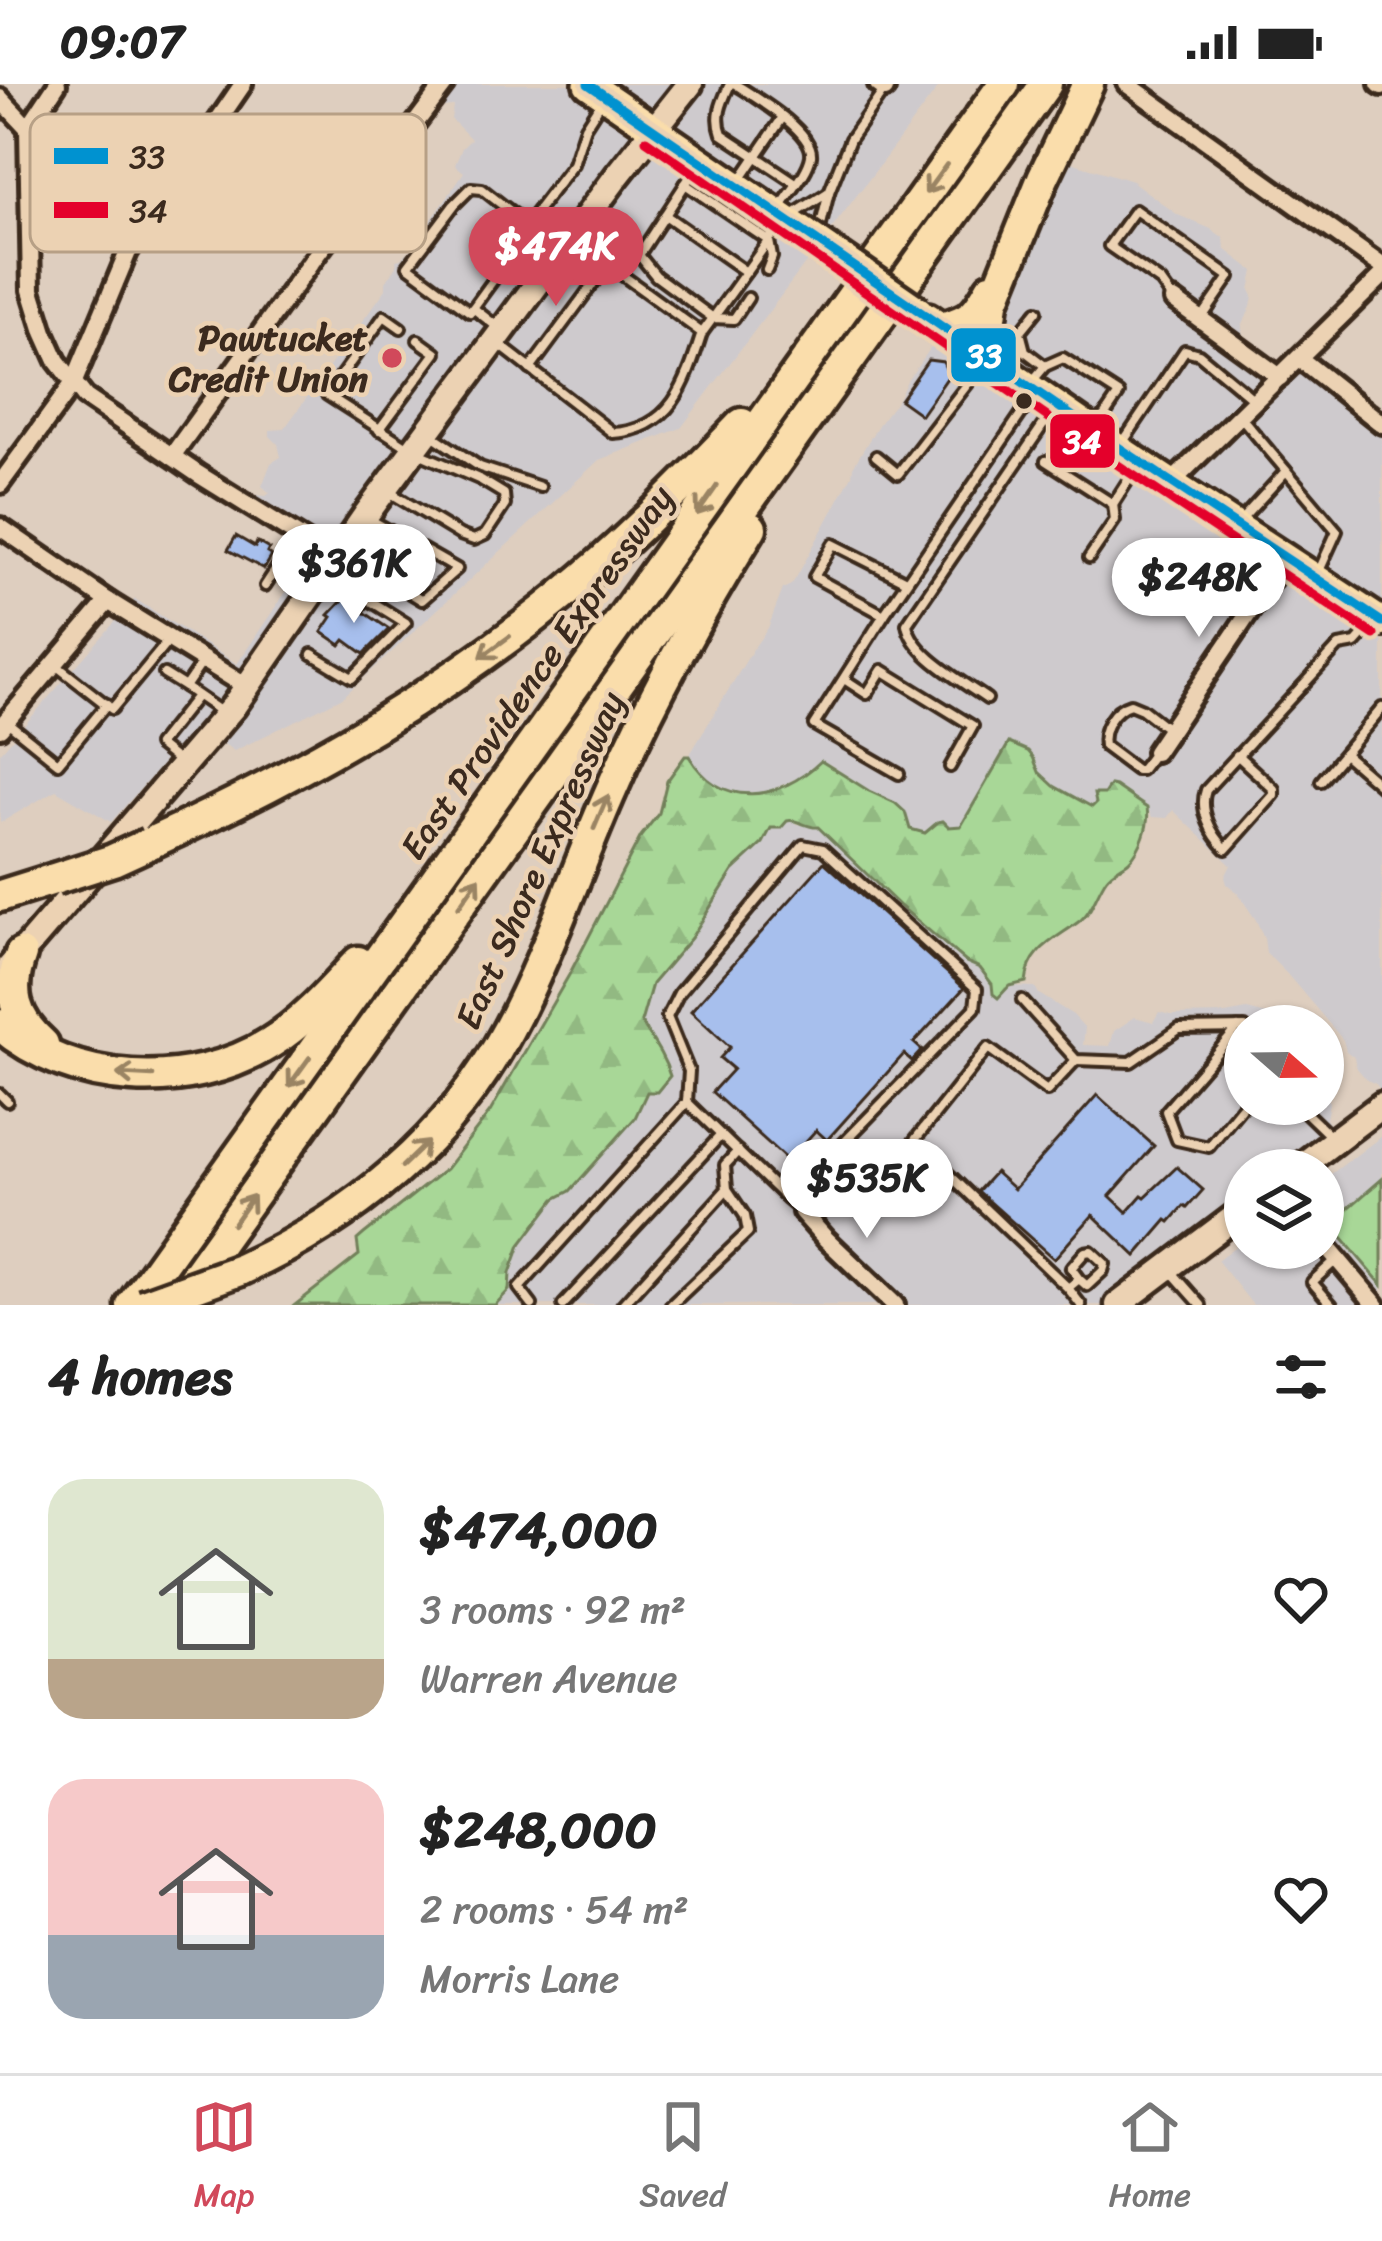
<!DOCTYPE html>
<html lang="en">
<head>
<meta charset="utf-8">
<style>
  :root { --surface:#fff; --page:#f6f6f6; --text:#222; --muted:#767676; --line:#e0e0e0; --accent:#d1495b }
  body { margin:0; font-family:Sriracha,sans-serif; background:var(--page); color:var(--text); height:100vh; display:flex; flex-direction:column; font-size:45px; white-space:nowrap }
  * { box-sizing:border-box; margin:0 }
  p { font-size:39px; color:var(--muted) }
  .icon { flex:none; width:66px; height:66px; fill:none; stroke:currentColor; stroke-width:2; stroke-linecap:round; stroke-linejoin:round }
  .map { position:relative; height:1221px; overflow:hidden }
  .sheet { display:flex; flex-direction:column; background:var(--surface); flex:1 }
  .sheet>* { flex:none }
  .needle { width:78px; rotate:110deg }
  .buttons { position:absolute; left:1224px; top:921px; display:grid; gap:24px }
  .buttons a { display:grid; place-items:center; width:120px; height:120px; border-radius:50%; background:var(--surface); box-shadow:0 3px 9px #0004; font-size:60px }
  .price { position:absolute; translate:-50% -102px; padding:0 27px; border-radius:42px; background:#fff; color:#222; font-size:39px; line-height:78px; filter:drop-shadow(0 3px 6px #0008) }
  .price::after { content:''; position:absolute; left:50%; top:72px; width:36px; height:27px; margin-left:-18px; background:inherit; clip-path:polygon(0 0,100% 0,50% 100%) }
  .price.current { background:var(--accent); color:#fff }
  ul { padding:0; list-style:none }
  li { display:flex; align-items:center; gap:36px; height:300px; padding:0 48px }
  li span { display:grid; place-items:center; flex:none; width:336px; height:240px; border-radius:36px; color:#555 }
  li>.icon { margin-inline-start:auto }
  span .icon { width:144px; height:144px; fill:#fffc; stroke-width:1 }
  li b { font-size:51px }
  h2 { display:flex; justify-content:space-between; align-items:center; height:144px; padding:0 48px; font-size:51px }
  .status { display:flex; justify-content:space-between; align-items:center; height:84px; padding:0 60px; background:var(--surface); direction:ltr }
  .status svg { height:33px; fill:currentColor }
  .tab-bar { display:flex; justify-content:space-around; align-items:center; height:168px; border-top:3px solid var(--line); background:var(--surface); font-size:33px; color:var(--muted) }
  .tab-bar a { display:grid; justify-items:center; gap:6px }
  .tab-bar .current { color:var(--accent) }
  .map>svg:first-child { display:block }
</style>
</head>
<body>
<div class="status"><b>09:07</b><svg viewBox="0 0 49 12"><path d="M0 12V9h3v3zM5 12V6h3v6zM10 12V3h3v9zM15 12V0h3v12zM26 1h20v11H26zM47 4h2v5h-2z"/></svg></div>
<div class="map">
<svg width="1382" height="1221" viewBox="0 0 1382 1221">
  <defs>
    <pattern id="forest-firs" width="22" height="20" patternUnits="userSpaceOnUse" patternTransform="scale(3)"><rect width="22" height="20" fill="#a8d797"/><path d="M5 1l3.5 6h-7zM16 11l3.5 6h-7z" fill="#92b982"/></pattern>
  </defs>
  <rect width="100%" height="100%" fill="#decebf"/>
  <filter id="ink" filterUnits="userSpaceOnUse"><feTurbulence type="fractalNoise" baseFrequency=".00833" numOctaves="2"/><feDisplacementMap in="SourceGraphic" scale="24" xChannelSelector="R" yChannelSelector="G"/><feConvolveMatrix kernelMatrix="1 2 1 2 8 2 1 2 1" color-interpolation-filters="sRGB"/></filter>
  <g filter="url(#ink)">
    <!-- built -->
    <g fill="#cecacd">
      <polygon points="442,0 941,0 681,344 599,376 343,613 234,667 197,641 111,738 56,706 0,739 0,669 135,515 237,580 310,472 297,453 233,411 234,402 256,411 266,412 270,409 262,402 271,379 281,373 278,360 270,352 270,346 284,345 386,205 386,198 397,182 396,176 401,175 414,162 464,88 455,81 462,64 471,55 451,35 453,22 441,23 425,44 419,33"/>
      <polygon points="1068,77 1132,97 1178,131 1211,145 1224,154 1225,165 1254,187 1250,206 1253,212 1251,222 1242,242 1243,249 1234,256 1277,289 1298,270 1382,339 1382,1008 1376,1000 1367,996 1356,983 1354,973 1346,967 1343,956 1287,890 1266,869 1264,854 1256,836 1237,808 1227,800 1225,793 1231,781 1173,726 1167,734 1152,733 1147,724 1116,702 1092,723 1054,702 1039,688 1034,679 1009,659 961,742 949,744 943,738 939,738 925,749 914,748 895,719 869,707 829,680 766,708 732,710 700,691 689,672 753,565 768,544 783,505 791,501 796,494 852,391 853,383 878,341 898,315 907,297 930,265 948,249 1005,286 1014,267 1006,248 1006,214"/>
      <polygon points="793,735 797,740 818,743 901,823 966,877 980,884 992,900 993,910 997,913 1009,902 1035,903 1039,910 1073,931 1085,944 1083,961 1110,962 1114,947 1135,933 1153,938 1159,928 1171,931 1225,930 1247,926 1267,931 1284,940 1287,942 1245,942 1245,1020 1323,1020 1323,1002 1329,1019 1326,1035 1332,1044 1297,1086 1245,1086 1245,1126 1112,1221 495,1221 509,1206 510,1189 520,1161 556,1115 570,1107 635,1034 647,1008 668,984 658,970 656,959 640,938 652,900 672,874 679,869 733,787 763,759 771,744"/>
      <polygon points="1382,1052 1382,1221 1253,1221 1217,1176 1245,1155 1245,1164 1323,1164 1323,1096"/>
    </g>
    <!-- forest -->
    <path fill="url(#forest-firs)" stroke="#72805a" stroke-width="3" d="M1009,659L1028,667L1033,673L1039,688L1054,702L1092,723L1096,719L1094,710H1104L1110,701L1115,702L1147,724C1150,741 1141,765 1129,777C1121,784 1112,786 1106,795C1097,808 1093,826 1081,836C1057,855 1029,864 1026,898L1009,902L998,914L993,910L992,900L980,884L966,878L901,823L818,743C806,744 797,734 787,737L781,744H771L763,759L733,787L691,854L652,900L641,938C652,956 664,972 670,992L657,1008H647L635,1034L570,1107L555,1115L520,1161L510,1189L509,1206L495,1221H295L359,1171L357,1156L364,1150L446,1085L490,1028L569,891L641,752L659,729L667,697L685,672H689C721,727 780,716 821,677L869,707L895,719L905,728L910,745L925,749L938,738L943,737L949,743L961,742Z"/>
    <!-- park -->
    <polygon fill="#a8d797" stroke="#72805a" stroke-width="3" points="1382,1095 1382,1201 1330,1140"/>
    <!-- building -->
    <g fill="#a7bfed" stroke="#3b2a1e" stroke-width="3">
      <polygon points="928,276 943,278 949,291 921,331 900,316"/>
      <polygon points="236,452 255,463 257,458 269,465 267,469 272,472 264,485 228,466"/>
      <polygon points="347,512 367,524 364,528 389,545 364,570 345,556 341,561 322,548 332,533 329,531"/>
      <polygon points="824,778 964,904 914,959 922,966 912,977 904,970 827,1056 816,1046 788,1077 712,1008 733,985 720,974 730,963 691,927"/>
      <polygon points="1097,1011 1154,1062 1110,1112 1127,1128 1142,1111 1145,1113 1177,1083 1203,1106 1187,1124 1184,1122 1170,1138 1167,1136 1136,1172 1093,1131 1054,1175 978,1107 995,1088 1014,1105"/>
    </g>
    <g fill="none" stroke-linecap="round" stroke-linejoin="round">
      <!-- service casing -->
      <g stroke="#3b2a1e" stroke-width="16">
        <g id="service">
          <path d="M730,0C722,18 715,31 722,50L796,99"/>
          <path d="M735,0C755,13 814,47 811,72C808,89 790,108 781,123"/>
          <polyline points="740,96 783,33"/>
          <polyline points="685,100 769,157 772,173 767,186"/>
          <polyline points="829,108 850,55 885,5"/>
          <polyline points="794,130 829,108 818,153"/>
          <polyline points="665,131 746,188"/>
          <polyline points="593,137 639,171 656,192 713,234 782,138"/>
          <polyline points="527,140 573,80 585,43 601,18"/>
          <polyline points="531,144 470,228 408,182 454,121 471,104 482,105 560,166"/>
          <polyline points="574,162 604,185 618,188 702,249 713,234 734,235 748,214"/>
          <polyline points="639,171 697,82"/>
          <polyline points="1173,215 1161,198 1109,162 1135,126 1230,193 1201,235"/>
          <polyline points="473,224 500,245"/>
          <polyline points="1037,227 1020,248 1025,267 1045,282"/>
          <path d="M496,258L613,349C672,346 686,299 702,249"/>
          <polyline points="530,285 604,185"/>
          <polyline points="1030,300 1045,282 1063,274 1119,310 1098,341"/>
          <polyline points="1240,332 1337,447 1319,487"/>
          <polyline points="379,346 436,269 418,256"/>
          <polyline points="429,349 480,383 540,403"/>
          <polyline points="1123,358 1185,266 1199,270 1252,314"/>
          <polyline points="876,372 898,390 983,280"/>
          <polyline points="1046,377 1113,420 1115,436 1089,474"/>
          <polyline points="386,406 460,451 474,456 485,451 505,421 504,410 481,396 414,367 327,311 384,232 401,244"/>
          <polyline points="1113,420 1138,381"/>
          <polyline points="1241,436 1286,387"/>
          <polyline points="343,468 422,516 457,485 371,436"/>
          <polyline points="906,497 833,460 814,493 884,531 1032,314"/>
          <polyline points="265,502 297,453"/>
          <polyline points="884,531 814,641 899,690"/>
          <polyline points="312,570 352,594 406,539 353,506 349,494 337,486"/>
          <polyline points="203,577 185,603 220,627"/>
          <polyline points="57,582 112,625 169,556"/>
          <polyline points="164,590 185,603"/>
          <polyline points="844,595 867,610 882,586 973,642 950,683"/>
          <path d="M987,615C962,597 912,571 907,540L1052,328"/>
          <polyline points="6,637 58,679 107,620"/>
          <path d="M1154,669L1141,686H1136L1104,662C1101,645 1113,625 1130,620L1142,625L1169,646"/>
          <polyline points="1344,670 1382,703"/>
          <path d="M1237,671L1274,705V711L1226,765C1211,750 1199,726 1206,706L1339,562L1356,559L1373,540"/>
          <polyline points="178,677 158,661 197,612"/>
          <polyline points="1321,697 1382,624"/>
          <polyline points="1022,916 1076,976 1131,978 1179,945 1245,944"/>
          <polyline points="1238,944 1166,1027 1177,1056 1209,1063 1245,1019"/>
          <polyline points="1076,976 1047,1007 988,964 914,1057 1068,1204 1081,1221"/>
          <polyline points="0,1010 7,1017"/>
          <polyline points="1297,1020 1330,1052"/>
          <polyline points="788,1116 975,924 977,905 823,765 803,761 679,909 667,933 689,987 687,1018 788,1116 801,1127"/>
          <polyline points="1170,1186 1201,1221"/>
          <polyline points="1068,1204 1079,1195 1087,1202 1103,1187 1105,1180 1091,1167 1085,1168 1071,1184 1079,1195"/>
          <polyline points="532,1221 519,1204 687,1018"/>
          <polyline points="563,1221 721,1051"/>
          <polyline points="622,1221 727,1105 725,1081 738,1067"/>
          <polyline points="671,1221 748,1148 745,1132 727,1105"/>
          <polyline points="1332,1221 1312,1198 1336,1176"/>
        </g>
      </g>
      <!-- minor casing -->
      <g stroke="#3b2a1e" stroke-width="26">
        <g id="minor">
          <polyline points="878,0 885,5"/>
          <polyline points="1127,0 1382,182"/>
          <polyline points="1379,0 1382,2"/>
          <polyline points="0,14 28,44 31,206 44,248 57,277 85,313 198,390 335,475"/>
          <polyline points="28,44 57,0"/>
          <polyline points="1174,216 1280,293"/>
          <polyline points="1299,274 1382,340"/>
          <polyline points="172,372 317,170 445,0"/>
          <polyline points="1171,399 1382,192"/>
          <polyline points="0,400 73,300 128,168 243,0"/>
          <polyline points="0,443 108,517 247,603"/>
          <polyline points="0,644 108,517"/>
          <polyline points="1155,668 1286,474"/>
          <polyline points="802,1128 826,1155 895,1221"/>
          <polyline points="1323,1158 1376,1221"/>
        </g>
      </g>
      <!-- secondary casing -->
      <g stroke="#3b2a1e" stroke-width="33">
        <g id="secondary">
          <polyline points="9,884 233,623 365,432 617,92 690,0"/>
          <polyline points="1296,1086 1382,1021"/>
          <polyline points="1118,1221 1245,1125"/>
        </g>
      </g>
      <!-- primary casing -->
      <g stroke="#3b2a1e" stroke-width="36">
        <g id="primary">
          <polyline points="588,0 807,150"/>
          <polyline points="928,233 1119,365 1382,538"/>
        </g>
      </g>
      <!-- motorway casing -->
      <g stroke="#3b2a1e" stroke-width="39">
        <g id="motorway">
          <path d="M943,244C972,235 976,231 991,204"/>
          <polyline points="999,282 989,248 993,218 1043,94 1088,0"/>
          <path d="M148,760C305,689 453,605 584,493C640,445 691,393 742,340"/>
          <polyline points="0,812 54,795"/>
          <path d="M21,870C7,908 14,934 43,960"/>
          <path d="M0,941C72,1003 190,1009 270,959C304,938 331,907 358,878"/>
          <path d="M240,1186C352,1135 450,1056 508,946C550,868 577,782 613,702C652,612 700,527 751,444"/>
          <polyline points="178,1216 1046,0"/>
          <polyline points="132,1221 1004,0"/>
        </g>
      </g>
      <!-- service -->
      <use href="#service" stroke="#ecd2b3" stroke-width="8"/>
      <!-- minor -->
      <use href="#minor" stroke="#ecd2b3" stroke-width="16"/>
      <!-- secondary -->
      <use href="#secondary" stroke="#ecd2b3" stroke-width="24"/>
      <!-- primary -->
      <use href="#primary" stroke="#faddab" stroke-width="27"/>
      <!-- motorway -->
      <use href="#motorway" stroke="#faddab" stroke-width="30"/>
      <!-- primary-bridge casing -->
      <g stroke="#3b2a1e" stroke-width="36" stroke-linecap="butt">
        <polyline id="primary-bridge" points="807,150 919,227"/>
      </g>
      <!-- motorway-bridge casing -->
      <g stroke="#3b2a1e" stroke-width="39" stroke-linecap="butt">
        <g id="motorway-bridge">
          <polyline points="54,795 113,776 148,760"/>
          <polyline points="143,1221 240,1186"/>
        </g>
      </g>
      <!-- primary-bridge -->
      <use href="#primary-bridge" stroke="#faddab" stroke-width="27"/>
      <!-- motorway-bridge -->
      <use href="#motorway-bridge" stroke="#faddab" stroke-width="30"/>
      <!-- bus-1 casing -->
      <g stroke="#ecd2b3" stroke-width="18">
        <polyline id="bus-1" points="588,0 1094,347 1382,538"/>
      </g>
      <!-- bus-2 casing -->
      <g stroke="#ecd2b3" stroke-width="18">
        <polyline id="bus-2" points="646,56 1085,359 1374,551"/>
      </g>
      <!-- bus-1 -->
      <use href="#bus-1" stroke="#0092d0" stroke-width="9"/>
      <!-- bus-2 -->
      <use href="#bus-2" stroke="#e4002b" stroke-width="9"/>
    </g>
    <!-- one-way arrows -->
    <defs><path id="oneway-shaft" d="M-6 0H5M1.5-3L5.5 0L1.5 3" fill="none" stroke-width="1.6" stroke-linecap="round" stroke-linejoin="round" transform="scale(3)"/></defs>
    <g stroke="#9a8464">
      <use href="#oneway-shaft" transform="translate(936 95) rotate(126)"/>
      <use href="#oneway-shaft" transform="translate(707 416) rotate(125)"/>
      <use href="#oneway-shaft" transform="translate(495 563) rotate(144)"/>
      <use href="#oneway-shaft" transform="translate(601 728) rotate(-67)"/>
      <use href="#oneway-shaft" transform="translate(469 808) rotate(-55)"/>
      <use href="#oneway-shaft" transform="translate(299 988) rotate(126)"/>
      <use href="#oneway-shaft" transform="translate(135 991) rotate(-177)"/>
      <use href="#oneway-shaft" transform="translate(415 1070) rotate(-44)"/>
      <use href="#oneway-shaft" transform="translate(243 1126) rotate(-55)"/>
    </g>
  </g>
  <!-- markers -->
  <circle fill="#d1495b" stroke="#ecd2b3" stroke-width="4.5" cx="392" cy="274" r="12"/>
  <circle fill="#3b2a1e" stroke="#ecd2b3" stroke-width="4.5" cx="1024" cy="317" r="10"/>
  <g text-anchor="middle" stroke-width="9" stroke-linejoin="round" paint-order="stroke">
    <!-- poi labels -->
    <g font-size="36" font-weight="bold" fill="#3b2a1e" stroke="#ecd2b3" text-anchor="end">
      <text x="368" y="266">Pawtucket<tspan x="368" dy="41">Credit Union</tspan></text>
    </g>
    <!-- street labels -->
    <g font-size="36" fill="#3b2a1e" stroke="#ecd2b3">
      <text transform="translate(536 588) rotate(-55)" y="13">East Providence Expressway</text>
      <text transform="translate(539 776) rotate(-66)" y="13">East Shore Expressway</text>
    </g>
  </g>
  <!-- legend -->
  <rect x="30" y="30" width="396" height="138" rx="18" fill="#ecd2b3" stroke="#b7a086" stroke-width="3"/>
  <rect x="54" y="64" width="54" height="16" fill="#0092d0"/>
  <rect x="54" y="118" width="54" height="16" fill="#e4002b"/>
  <g font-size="33" fill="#3b2a1e">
    <text x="129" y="84">33</text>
    <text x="129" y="138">34</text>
  </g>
  <g stroke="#ecd2b3" stroke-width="4.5">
    <rect x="949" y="242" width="69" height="58" rx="12" fill="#0092d0"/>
    <rect x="1048" y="328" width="69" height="58" rx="12" fill="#e4002b"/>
  </g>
  <g font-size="33" text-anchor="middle" font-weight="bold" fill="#fff">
    <text x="984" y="283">33</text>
    <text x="1082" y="369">34</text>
  </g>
</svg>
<div class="buttons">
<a><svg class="needle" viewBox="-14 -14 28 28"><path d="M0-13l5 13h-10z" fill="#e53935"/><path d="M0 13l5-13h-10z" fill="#767676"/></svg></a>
<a><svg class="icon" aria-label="layers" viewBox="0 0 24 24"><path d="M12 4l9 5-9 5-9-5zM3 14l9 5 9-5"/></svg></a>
</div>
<b class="price current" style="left:556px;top:225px">$474K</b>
<b class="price" style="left:354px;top:542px">$361K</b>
<b class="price" style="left:1199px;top:556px">$248K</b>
<b class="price" style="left:867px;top:1157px">$535K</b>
</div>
<section class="sheet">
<h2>4 homes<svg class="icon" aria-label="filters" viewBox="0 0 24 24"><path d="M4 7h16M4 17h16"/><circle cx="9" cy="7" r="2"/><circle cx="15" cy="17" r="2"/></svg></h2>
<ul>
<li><span style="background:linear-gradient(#dfe7d0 75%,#b9a48a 0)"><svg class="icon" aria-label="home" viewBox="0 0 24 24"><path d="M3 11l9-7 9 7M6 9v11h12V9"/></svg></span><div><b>$474,000</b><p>3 rooms · 92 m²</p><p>Warren Avenue</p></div><svg class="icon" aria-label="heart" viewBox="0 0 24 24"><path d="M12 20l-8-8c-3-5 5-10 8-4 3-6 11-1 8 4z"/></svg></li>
<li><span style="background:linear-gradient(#f6c9c9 65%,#9aa5b1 0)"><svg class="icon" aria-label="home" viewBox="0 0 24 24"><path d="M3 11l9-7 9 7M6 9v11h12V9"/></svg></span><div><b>$248,000</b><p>2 rooms · 54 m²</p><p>Morris Lane</p></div><svg class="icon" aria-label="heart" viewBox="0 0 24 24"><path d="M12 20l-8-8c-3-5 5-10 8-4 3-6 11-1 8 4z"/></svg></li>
</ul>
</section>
<nav class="tab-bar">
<a class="current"><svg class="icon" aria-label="map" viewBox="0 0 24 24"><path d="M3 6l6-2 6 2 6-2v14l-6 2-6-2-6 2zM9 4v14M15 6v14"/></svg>Map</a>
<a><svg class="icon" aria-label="saved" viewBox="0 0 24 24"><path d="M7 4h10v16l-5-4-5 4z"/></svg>Saved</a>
<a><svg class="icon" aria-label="home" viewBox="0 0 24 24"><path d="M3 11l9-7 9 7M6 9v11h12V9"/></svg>Home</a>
</nav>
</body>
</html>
